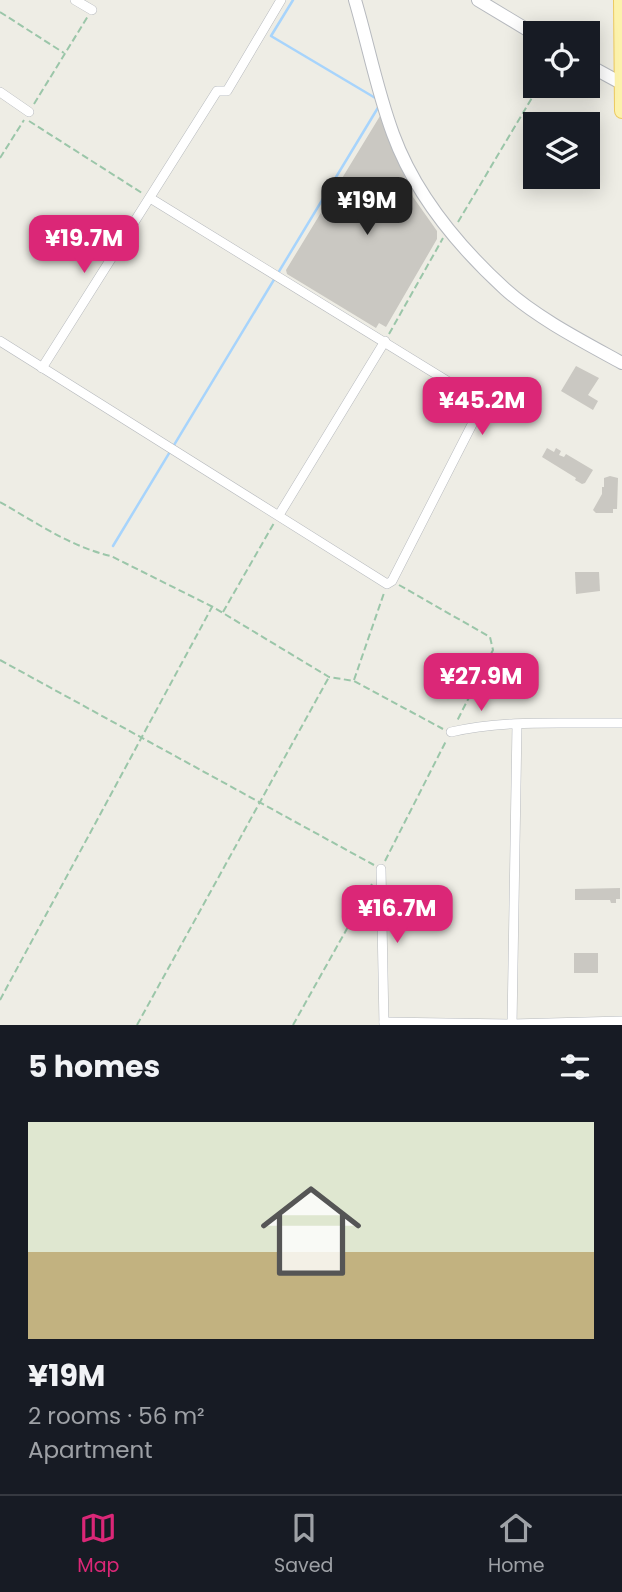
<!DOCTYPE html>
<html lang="en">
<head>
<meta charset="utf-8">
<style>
  :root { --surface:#171b24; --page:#242831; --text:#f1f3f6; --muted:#9ea1a6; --line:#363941; --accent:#db2777 }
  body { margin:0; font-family:Poppins,sans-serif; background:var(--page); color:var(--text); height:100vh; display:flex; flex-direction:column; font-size:26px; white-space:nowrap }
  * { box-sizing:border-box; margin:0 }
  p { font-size:23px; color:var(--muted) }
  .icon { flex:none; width:38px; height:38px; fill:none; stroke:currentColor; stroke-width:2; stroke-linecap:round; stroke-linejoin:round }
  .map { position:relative; height:1025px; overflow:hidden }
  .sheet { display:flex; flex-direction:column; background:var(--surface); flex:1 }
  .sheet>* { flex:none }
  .buttons { position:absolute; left:523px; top:21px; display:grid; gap:14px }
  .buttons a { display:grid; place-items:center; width:77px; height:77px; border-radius:0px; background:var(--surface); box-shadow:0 4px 18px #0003; font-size:35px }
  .price { position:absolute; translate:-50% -60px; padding:0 16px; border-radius:14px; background:var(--accent); color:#fff; font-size:23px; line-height:46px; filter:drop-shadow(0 2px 4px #0008) }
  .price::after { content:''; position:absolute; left:50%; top:42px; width:21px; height:16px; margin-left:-10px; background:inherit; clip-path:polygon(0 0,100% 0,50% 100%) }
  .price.current { background:#222; color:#fff }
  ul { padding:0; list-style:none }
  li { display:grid; align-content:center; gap:14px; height:371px; padding:0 28px }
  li+li { border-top:2px solid var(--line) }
  li span { display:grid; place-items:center; height:217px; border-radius:0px; color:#555 }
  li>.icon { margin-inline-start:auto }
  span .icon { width:126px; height:126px; fill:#fffc; stroke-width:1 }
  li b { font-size:30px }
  h2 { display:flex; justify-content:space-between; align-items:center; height:84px; padding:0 28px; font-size:30px }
  .dock { display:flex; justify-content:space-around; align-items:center; height:98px; border-top:2px solid var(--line); background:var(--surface); font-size:19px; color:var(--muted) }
  .dock a { display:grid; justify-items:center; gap:4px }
  .dock .current { color:var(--accent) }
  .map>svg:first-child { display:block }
</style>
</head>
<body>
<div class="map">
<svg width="622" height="1025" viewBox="0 0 622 1025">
  <rect width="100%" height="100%" fill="#eeede5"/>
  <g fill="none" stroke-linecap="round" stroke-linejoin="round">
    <!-- stream -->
    <g stroke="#a7d4fc" stroke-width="2.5">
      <polyline points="293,0 271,36 377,99"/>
      <polyline points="113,546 379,106"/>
    </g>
  </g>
  <!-- building -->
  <g fill="#cac8c2">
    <polygon points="380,116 413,197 437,231 437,239 386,327 379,323 376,328 287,274 286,270"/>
    <polygon points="576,366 599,378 588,395 598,401 593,410 561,391"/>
    <polygon points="547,448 554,452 556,448 561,451 559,455 564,457 566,454 593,470 585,483 582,484 575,480 576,478 542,457"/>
    <polygon points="610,476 618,478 617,509 613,509 613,513 596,513 593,510 602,494 602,487 604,487 604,478"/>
    <polygon points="575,572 599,572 600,591 576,594"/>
    <polygon points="620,888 620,899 616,899 616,903 611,903 610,900 575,900 575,889"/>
    <rect x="574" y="953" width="24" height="20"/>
  </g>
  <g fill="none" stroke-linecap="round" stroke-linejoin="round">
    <!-- street casing -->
    <g stroke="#b7babe" stroke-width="10">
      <g id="street">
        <polyline points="75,0 92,10"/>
        <polyline points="0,92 29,112"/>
        <polyline points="0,341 387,584 392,581 483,403 150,198"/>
        <polyline points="42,368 217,91 227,91 281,0"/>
        <polyline points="279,515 385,341"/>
        <path d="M451,732C506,719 566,724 622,723"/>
        <polyline points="381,869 384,1025"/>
        <polyline points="384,1022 512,1024 622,1021"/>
        <polyline points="512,1025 517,725"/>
      </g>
    </g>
    <!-- secondary casing -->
    <g stroke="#b6b9be" stroke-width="14">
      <g id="secondary">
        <path d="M355,0C368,44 377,91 393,134C415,194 458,246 505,289C537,318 584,342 622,363"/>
        <polyline points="478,0 536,35"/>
        <polyline points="588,65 621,83"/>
      </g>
    </g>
    <!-- primary casing -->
    <g stroke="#edca5f" stroke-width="16">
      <polyline id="primary" points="621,0 622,111"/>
    </g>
    <!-- path -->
    <g stroke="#9bc6a9" stroke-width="2" stroke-dasharray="7 3.5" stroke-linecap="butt">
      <polyline points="0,12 64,53"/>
      <polyline points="34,104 88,16"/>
      <polyline points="29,121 142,193"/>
      <polyline points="0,158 24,120"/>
      <polyline points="458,222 539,86"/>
      <polyline points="389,334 443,238"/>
      <path d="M0,502C35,522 71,547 111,556L213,607L329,677L354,681L443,729"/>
      <polyline points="399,585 490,637 493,650 457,721"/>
      <polyline points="223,612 274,523"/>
      <polyline points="0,660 374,865"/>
      <polyline points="354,680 384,593"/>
      <polyline points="385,861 446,741"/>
      <polyline points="0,1000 212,607"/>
      <polyline points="137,1025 329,677"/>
      <polyline points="293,1025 372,884"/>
    </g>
    <!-- street -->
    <use href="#street" stroke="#fff" stroke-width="9"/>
    <!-- secondary -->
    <use href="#secondary" stroke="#fff" stroke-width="12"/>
    <!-- primary -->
    <use href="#primary" stroke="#fcf2ac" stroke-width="14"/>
  </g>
</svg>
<div class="buttons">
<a><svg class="icon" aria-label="locate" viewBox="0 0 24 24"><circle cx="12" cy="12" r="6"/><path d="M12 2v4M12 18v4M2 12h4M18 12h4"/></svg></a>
<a><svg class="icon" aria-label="layers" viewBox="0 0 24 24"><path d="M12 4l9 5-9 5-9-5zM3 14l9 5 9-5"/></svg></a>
</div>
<b class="price current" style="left:367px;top:237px">¥19M</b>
<b class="price" style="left:84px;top:275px">¥19.7M</b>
<b class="price" style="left:482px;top:437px">¥45.2M</b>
<b class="price" style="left:481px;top:713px">¥27.9M</b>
<b class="price" style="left:397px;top:945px">¥16.7M</b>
</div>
<section class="sheet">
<h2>5 homes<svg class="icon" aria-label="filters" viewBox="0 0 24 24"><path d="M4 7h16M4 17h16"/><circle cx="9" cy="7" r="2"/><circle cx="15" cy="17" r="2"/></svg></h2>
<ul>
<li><span style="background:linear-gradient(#dfe7d0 60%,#c2b280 0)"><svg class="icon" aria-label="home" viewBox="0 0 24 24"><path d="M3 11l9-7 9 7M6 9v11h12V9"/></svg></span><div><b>¥19M</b><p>2 rooms · 56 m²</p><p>Apartment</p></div></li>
</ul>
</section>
<nav class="dock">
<a class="current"><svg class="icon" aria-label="map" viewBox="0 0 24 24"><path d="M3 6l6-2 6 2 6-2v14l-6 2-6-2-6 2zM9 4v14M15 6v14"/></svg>Map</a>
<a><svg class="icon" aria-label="saved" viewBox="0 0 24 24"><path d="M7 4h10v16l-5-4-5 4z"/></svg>Saved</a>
<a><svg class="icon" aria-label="home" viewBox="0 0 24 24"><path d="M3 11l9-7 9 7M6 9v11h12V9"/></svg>Home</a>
</nav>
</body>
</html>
